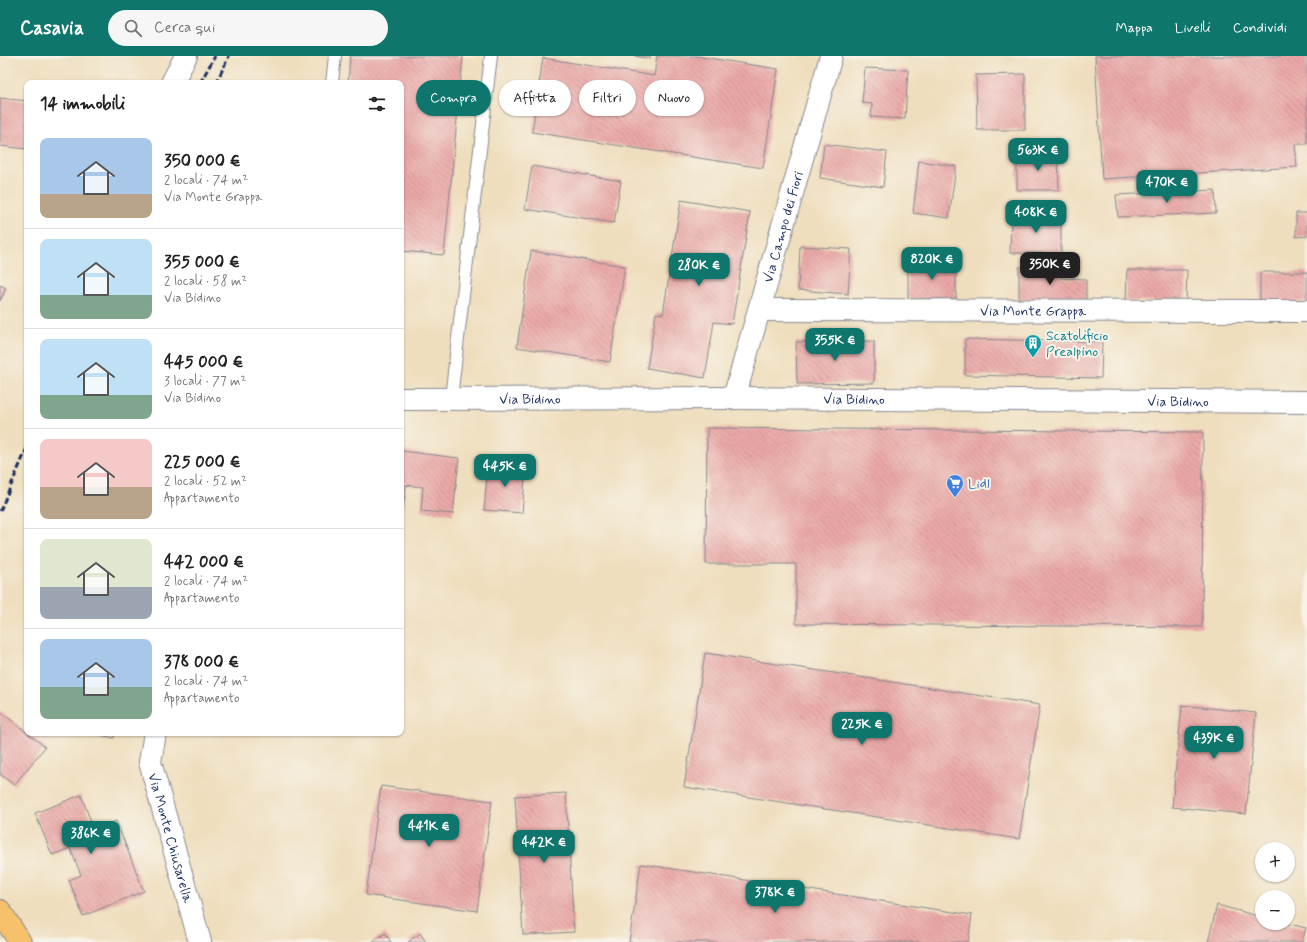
<!DOCTYPE html>
<html lang="it">
<head>
<meta charset="utf-8">
<style>
  :root { --surface:#fff; --page:#f6f6f6; --text:#222; --muted:#767676; --line:#e0e0e0; --accent:#0f766e }
  body { margin:0; font-family:Mynerve,sans-serif; background:var(--page); color:var(--text); height:100vh; display:flex; flex-direction:column; font-size:15px; white-space:nowrap }
  * { box-sizing:border-box; margin:0 }
  p { font-size:13px; color:var(--muted) }
  .icon { flex:none; width:22px; height:22px; fill:none; stroke:currentColor; stroke-width:2; stroke-linecap:round; stroke-linejoin:round }
  .map { position:relative; flex:1; overflow:hidden }
  .drawer { position:absolute; left:24px; top:24px; width:380px; height:656px; display:flex; flex-direction:column; background:var(--surface); border-radius:8px; box-shadow:0 1px 3px #0004 }
  .drawer>* { flex:none }
  .hud { position:absolute; left:416px; top:24px; width:380px; height:36px; display:flex; gap:8px }
  .fabs { position:absolute; left:1255px; top:786px; display:grid; gap:8px }
  .fabs a { display:grid; place-items:center; width:40px; height:40px; border-radius:50%; background:var(--surface); box-shadow:0 1px 3px #0004; font-size:20px }
  .price { position:absolute; translate:-50% -34px; padding:0 9px; border-radius:8px; background:var(--accent); color:#fff; font-size:13px; line-height:26px; filter:drop-shadow(0 1px 2px #0008) }
  .price::after { content:''; position:absolute; left:50%; top:24px; width:12px; height:9px; margin-left:-6px; background:inherit; clip-path:polygon(0 0,100% 0,50% 100%) }
  .price.current { background:#222; color:#fff }
  ul { padding:0; list-style:none }
  li { display:flex; align-items:center; gap:12px; height:100px; padding:0 16px }
  li+li { border-top:1px solid var(--line) }
  li span { display:grid; place-items:center; flex:none; width:112px; height:80px; border-radius:8px; color:#555 }
  li>.icon { margin-inline-start:auto }
  span .icon { width:48px; height:48px; fill:#fffc; stroke-width:1 }
  li b { font-size:17px }
  h2 { display:flex; justify-content:space-between; align-items:center; height:48px; padding:0 16px; font-size:17px }
  .tag { padding:0 14px; border-radius:18px; background:var(--surface); box-shadow:0 1px 3px #0004; font-size:14px; line-height:36px }
  .tag.current { background:var(--accent); color:#fff }
  header { display:flex; align-items:center; gap:24px; box-sizing:border-box; height:56px; padding:0 20px; background:var(--accent); color:#fff }
  header strong { font-size:19px }
  nav { display:flex; gap:22px; margin-inline-start:auto; font-size:14px }
  .search { width:280px; height:36px; background:var(--page); display:flex; align-items:center; gap:10px; box-sizing:border-box; padding:0 14px; border-radius:22px; color:var(--muted); font-size:15px }
  .map>svg:first-child { display:block }
</style>
</head>
<body>
<header>
<strong>Casavia</strong>
<div class="search"><svg class="icon" aria-label="search" viewBox="0 0 24 24"><circle cx="10" cy="10" r="6"/><path d="M15 15l6 6"/></svg>Cerca qui</div>
<nav><a>Mappa</a><a>Livelli</a><a>Condividi</a></nav>
</header>
<div class="map">
<svg width="1307" height="886" viewBox="0 0 1307 886">
  <defs>
    <pattern id="building-back-hatch" width="6" height="6" patternUnits="userSpaceOnUse"><rect width="6" height="6" fill="#eba9a7"/><path d="M-1 5l2 2M0 0l6 6M5-1l2 2" fill="none" stroke="#be8a8b"/></pattern>
  </defs>
  <rect width="100%" height="100%" fill="#f7f3e8"/>
  <filter id="ink" filterUnits="userSpaceOnUse"><feTurbulence type="fractalNoise" baseFrequency=".025" numOctaves="2"/><feDisplacementMap in="SourceGraphic" scale="8" xChannelSelector="R" yChannelSelector="G"/><feConvolveMatrix kernelMatrix="1 2 1 2 8 2 1 2 1" color-interpolation-filters="sRGB"/></filter>
  <filter id="wash" filterUnits="userSpaceOnUse"><feTurbulence type="fractalNoise" baseFrequency=".012" numOctaves="4" result="noise"/><feDisplacementMap in="SourceGraphic" scale="16" xChannelSelector="R" yChannelSelector="G"/><feGaussianBlur stdDeviation="0.9" result="paint"/><feColorMatrix in="noise" values="0 0 0 0 0 0 0 0 0 0 0 0 0 0 0 0 0 1.4 0 .05"/><feComposite in="paint" operator="in"/></filter>
  <g filter="url(#wash)">
    <rect width="100%" height="100%" fill="#efdebd"/>
    <g id="blocks">
      <!-- building -->
      <g fill="url(#building-back-hatch)">
        <polygon points="350,0 463,0 444,199 401,195 401,27 348,27"/>
        <polygon points="635,0 650,0 650,3"/>
        <polygon points="657,0 696,0 778,13 763,112 532,76 543,2 654,20"/>
        <polygon points="1095,0 1307,0 1307,88 1295,88 1297,111 1102,123"/>
        <polygon points="865,12 908,14 905,63 871,61 872,48 862,47"/>
        <polygon points="1025,18 1025,74 977,74 976,19"/>
        <polygon points="0,42 27,45 27,93 0,90"/>
        <polygon points="824,88 887,96 883,131 820,122"/>
        <polygon points="1017,98 1058,98 1059,134 1017,134"/>
        <polygon points="919,105 956,110 949,162 913,157"/>
        <polygon points="532,110 621,125 614,167 525,153"/>
        <polygon points="1215,134 1216,157 1118,161 1116,139"/>
        <polygon points="681,144 750,156 732,268 714,266 705,322 647,312 656,257 663,258"/>
        <polygon points="1296,157 1307,157 1307,180 1296,181"/>
        <polygon points="1011,159 1061,159 1061,197 1010,197"/>
        <polygon points="800,190 851,193 848,238 798,234"/>
        <polygon points="531,195 625,210 610,306 517,291"/>
        <rect x="908" y="207" width="48" height="36"/>
        <polygon points="1019,211 1061,212 1061,222 1086,223 1086,245 1019,244"/>
        <polygon points="1127,214 1187,214 1186,245 1126,245"/>
        <polygon points="1260,216 1307,216 1307,246 1260,247"/>
        <polygon points="0,229 6,232 0,245"/>
        <polygon points="965,283 1102,286 1101,322 965,319"/>
        <polygon points="874,285 874,327 797,328 796,286"/>
        <polygon points="707,372 1203,376 1202,571 796,568 796,508 706,508"/>
        <polygon points="401,395 459,402 453,458 421,455 423,431 406,429 403,451 401,450"/>
        <polygon points="488,408 526,411 522,457 484,454"/>
        <polygon points="705,597 1040,649 1019,783 684,731"/>
        <polygon points="1182,649 1256,657 1246,758 1172,751"/>
        <polygon points="0,655 45,691 14,729 0,718"/>
        <polygon points="90,677 115,677 114,682"/>
        <polygon points="381,730 492,745 477,855 366,839"/>
        <polygon points="566,737 574,876 523,879 515,740"/>
        <polygon points="81,739 94,774 116,765 144,835 83,860 69,824 81,819 70,792 52,799 35,757"/>
        <polygon points="641,808 972,859 968,886 629,886"/>
        <polygon points="1217,849 1262,861 1262,867 1285,867 1306,872 1302,886 1208,886"/>
        <polygon points="385,877 391,886 372,886"/>
        <polygon points="420,877 426,886 408,886"/>
      </g>
    </g>
  </g>
  <g filter="url(#ink)">
    <use href="#blocks" fill-opacity="0" stroke="#85868e" stroke-width="1"/>
    <g fill="none" stroke-linecap="round" stroke-linejoin="round">
      <!-- lane casing -->
      <g stroke="#85868e" stroke-width="14">
        <g id="lane">
          <polyline points="332,27 335,0"/>
          <polyline points="451,342 491,0"/>
        </g>
      </g>
      <!-- street casing -->
      <g stroke="#85868e" stroke-width="24">
        <g id="street">
          <polyline points="172,27 186,0"/>
          <path id="s1" d="M759,254L1307,255"/>
          <path id="s2" d="M734,342L831,0"/>
          <path id="s3" d="M401,343L734,342L1307,346"/>
          <path id="s4" d="M155,677L150,706L200,886"/>
        </g>
      </g>
      <!-- primary casing -->
      <g stroke="#85868e" stroke-width="24">
        <polyline id="primary" points="0,855 20,886"/>
      </g>
      <!-- lane -->
      <use href="#lane" stroke="#fff" stroke-width="12"/>
      <!-- street -->
      <use href="#street" stroke="#fff" stroke-width="22"/>
      <!-- primary -->
      <use href="#primary" stroke="#f6c16b" stroke-width="22"/>
      <!-- rail -->
      <g stroke="#1b2f5e" stroke-width="3" stroke-dasharray="6 3" stroke-linecap="butt">
        <polyline points="200,27 215,0"/>
        <polyline points="216,27 229,0"/>
        <polyline points="0,455 27,392"/>
      </g>
    </g>
  </g>
  <!-- icons -->
  <defs>
    <g id="building-pin" transform="scale(0.9)"><path d="M0 17L-7.5 6A9.5 9.5 0 1 1 7.5 6Z" fill="#0f9aa8" stroke="#f7f3e8"/><path d="M-4-6H4V6H1V3H-1V6H-4ZM-2.5-4.3h1.7v1.8h-1.7ZM.8-4.3h1.7v1.8H.8ZM-2.5-1h1.7V.8h-1.7ZM.8-1h1.7V.8H.8Z" fill="#fff"/></g>
    <g id="supermarket-pin" transform="scale(0.9)"><path d="M0 17L-7.5 6A9.5 9.5 0 1 1 7.5 6Z" fill="#3f7fe0" stroke="#f7f3e8"/><path d="M-6-5.5h2.5l.6 2H6L4.5 2H-2.5L-4.4-4H-6ZM-1.5 3.2a1.3 1.3 0 1 0 .1 0ZM3 3.2a1.3 1.3 0 1 0 .1 0Z" fill="#fff"/></g>
  </defs>
  <g fill-rule="evenodd">
    <use href="#building-pin" x="1033" y="287"/>
    <use href="#supermarket-pin" x="955" y="427"/>
  </g>
  <g text-anchor="middle" stroke-width="4" stroke-linejoin="round" paint-order="stroke">
    <!-- street labels -->
    <g font-size="14" fill="#1b2f5e" stroke="#f7f3e8">
      <text dy="5" stroke="none"><textPath href="#s2" startOffset="178">Via Campo dei Fiori</textPath></text>
      <text dy="5" stroke="none"><textPath href="#s1" startOffset="274">Via Monte Grappa</textPath></text>
      <text dy="5" stroke="none"><textPath href="#s3" startOffset="129">Via Bidino</textPath></text>
      <text dy="5" stroke="none"><textPath href="#s3" startOffset="453">Via Bidino</textPath></text>
      <text dy="5" stroke="none"><textPath href="#s3" startOffset="777">Via Bidino</textPath></text>
      <text dy="5" stroke="none"><textPath href="#s4" startOffset="108">Via Monte Chiusarella</textPath></text>
    </g>
    <!-- culture labels -->
    <g font-size="14" fill="#0d838f" stroke="#f7f3e8" text-anchor="start">
      <text x="1046" y="284">Scatolificio<tspan x="1046" dy="16">Prealpino</tspan></text>
    </g>
    <!-- shop labels -->
    <g font-size="14" fill="#366cbe" stroke="#f7f3e8" text-anchor="start">
      <text x="968" y="432">Lidl</text>
    </g>
  </g>
</svg>
<div class="fabs">
<a>+</a>
<a>−</a>
</div>
<b class="price" style="left:1038px;top:116px">563K €</b>
<b class="price" style="left:1167px;top:148px">470K €</b>
<b class="price" style="left:1036px;top:178px">408K €</b>
<b class="price" style="left:932px;top:225px">820K €</b>
<b class="price current" style="left:1050px;top:230px">350K €</b>
<b class="price" style="left:699px;top:231px">280K €</b>
<b class="price" style="left:835px;top:306px">355K €</b>
<b class="price" style="left:505px;top:432px">445K €</b>
<b class="price" style="left:862px;top:690px">225K €</b>
<b class="price" style="left:1214px;top:704px">439K €</b>
<b class="price" style="left:429px;top:792px">441K €</b>
<b class="price" style="left:91px;top:799px">386K €</b>
<b class="price" style="left:544px;top:808px">442K €</b>
<b class="price" style="left:775px;top:858px">378K €</b>
<div class="hud">
<a class="tag current">Compra</a>
<a class="tag">Affitta</a>
<a class="tag">Filtri</a>
<a class="tag">Nuovo</a>
</div>
<section class="drawer">
<h2>14 immobili<svg class="icon" aria-label="filters" viewBox="0 0 24 24"><path d="M4 7h16M4 17h16"/><circle cx="9" cy="7" r="2"/><circle cx="15" cy="17" r="2"/></svg></h2>
<ul>
<li><span style="background:linear-gradient(#a9c7e8 70%,#b9a48a 0)"><svg class="icon" aria-label="home" viewBox="0 0 24 24"><path d="M3 11l9-7 9 7M6 9v11h12V9"/></svg></span><div><b>350 000 €</b><p>2 locali · 74 m²</p><p>Via Monte Grappa</p></div></li>
<li><span style="background:linear-gradient(#bfe0f5 70%,#7fa58c 0)"><svg class="icon" aria-label="home" viewBox="0 0 24 24"><path d="M3 11l9-7 9 7M6 9v11h12V9"/></svg></span><div><b>355 000 €</b><p>2 locali · 58 m²</p><p>Via Bidino</p></div></li>
<li><span style="background:linear-gradient(#bfe0f5 70%,#7fa58c 0)"><svg class="icon" aria-label="home" viewBox="0 0 24 24"><path d="M3 11l9-7 9 7M6 9v11h12V9"/></svg></span><div><b>445 000 €</b><p>3 locali · 77 m²</p><p>Via Bidino</p></div></li>
<li><span style="background:linear-gradient(#f6c9c9 60%,#b9a48a 0)"><svg class="icon" aria-label="home" viewBox="0 0 24 24"><path d="M3 11l9-7 9 7M6 9v11h12V9"/></svg></span><div><b>225 000 €</b><p>2 locali · 52 m²</p><p>Appartamento</p></div></li>
<li><span style="background:linear-gradient(#dfe7d0 60%,#9aa5b1 0)"><svg class="icon" aria-label="home" viewBox="0 0 24 24"><path d="M3 11l9-7 9 7M6 9v11h12V9"/></svg></span><div><b>442 000 €</b><p>2 locali · 74 m²</p><p>Appartamento</p></div></li>
<li><span style="background:linear-gradient(#a9c7e8 60%,#7fa58c 0)"><svg class="icon" aria-label="home" viewBox="0 0 24 24"><path d="M3 11l9-7 9 7M6 9v11h12V9"/></svg></span><div><b>378 000 €</b><p>2 locali · 74 m²</p><p>Appartamento</p></div></li>
</ul>
</section>
</div>
</body>
</html>
